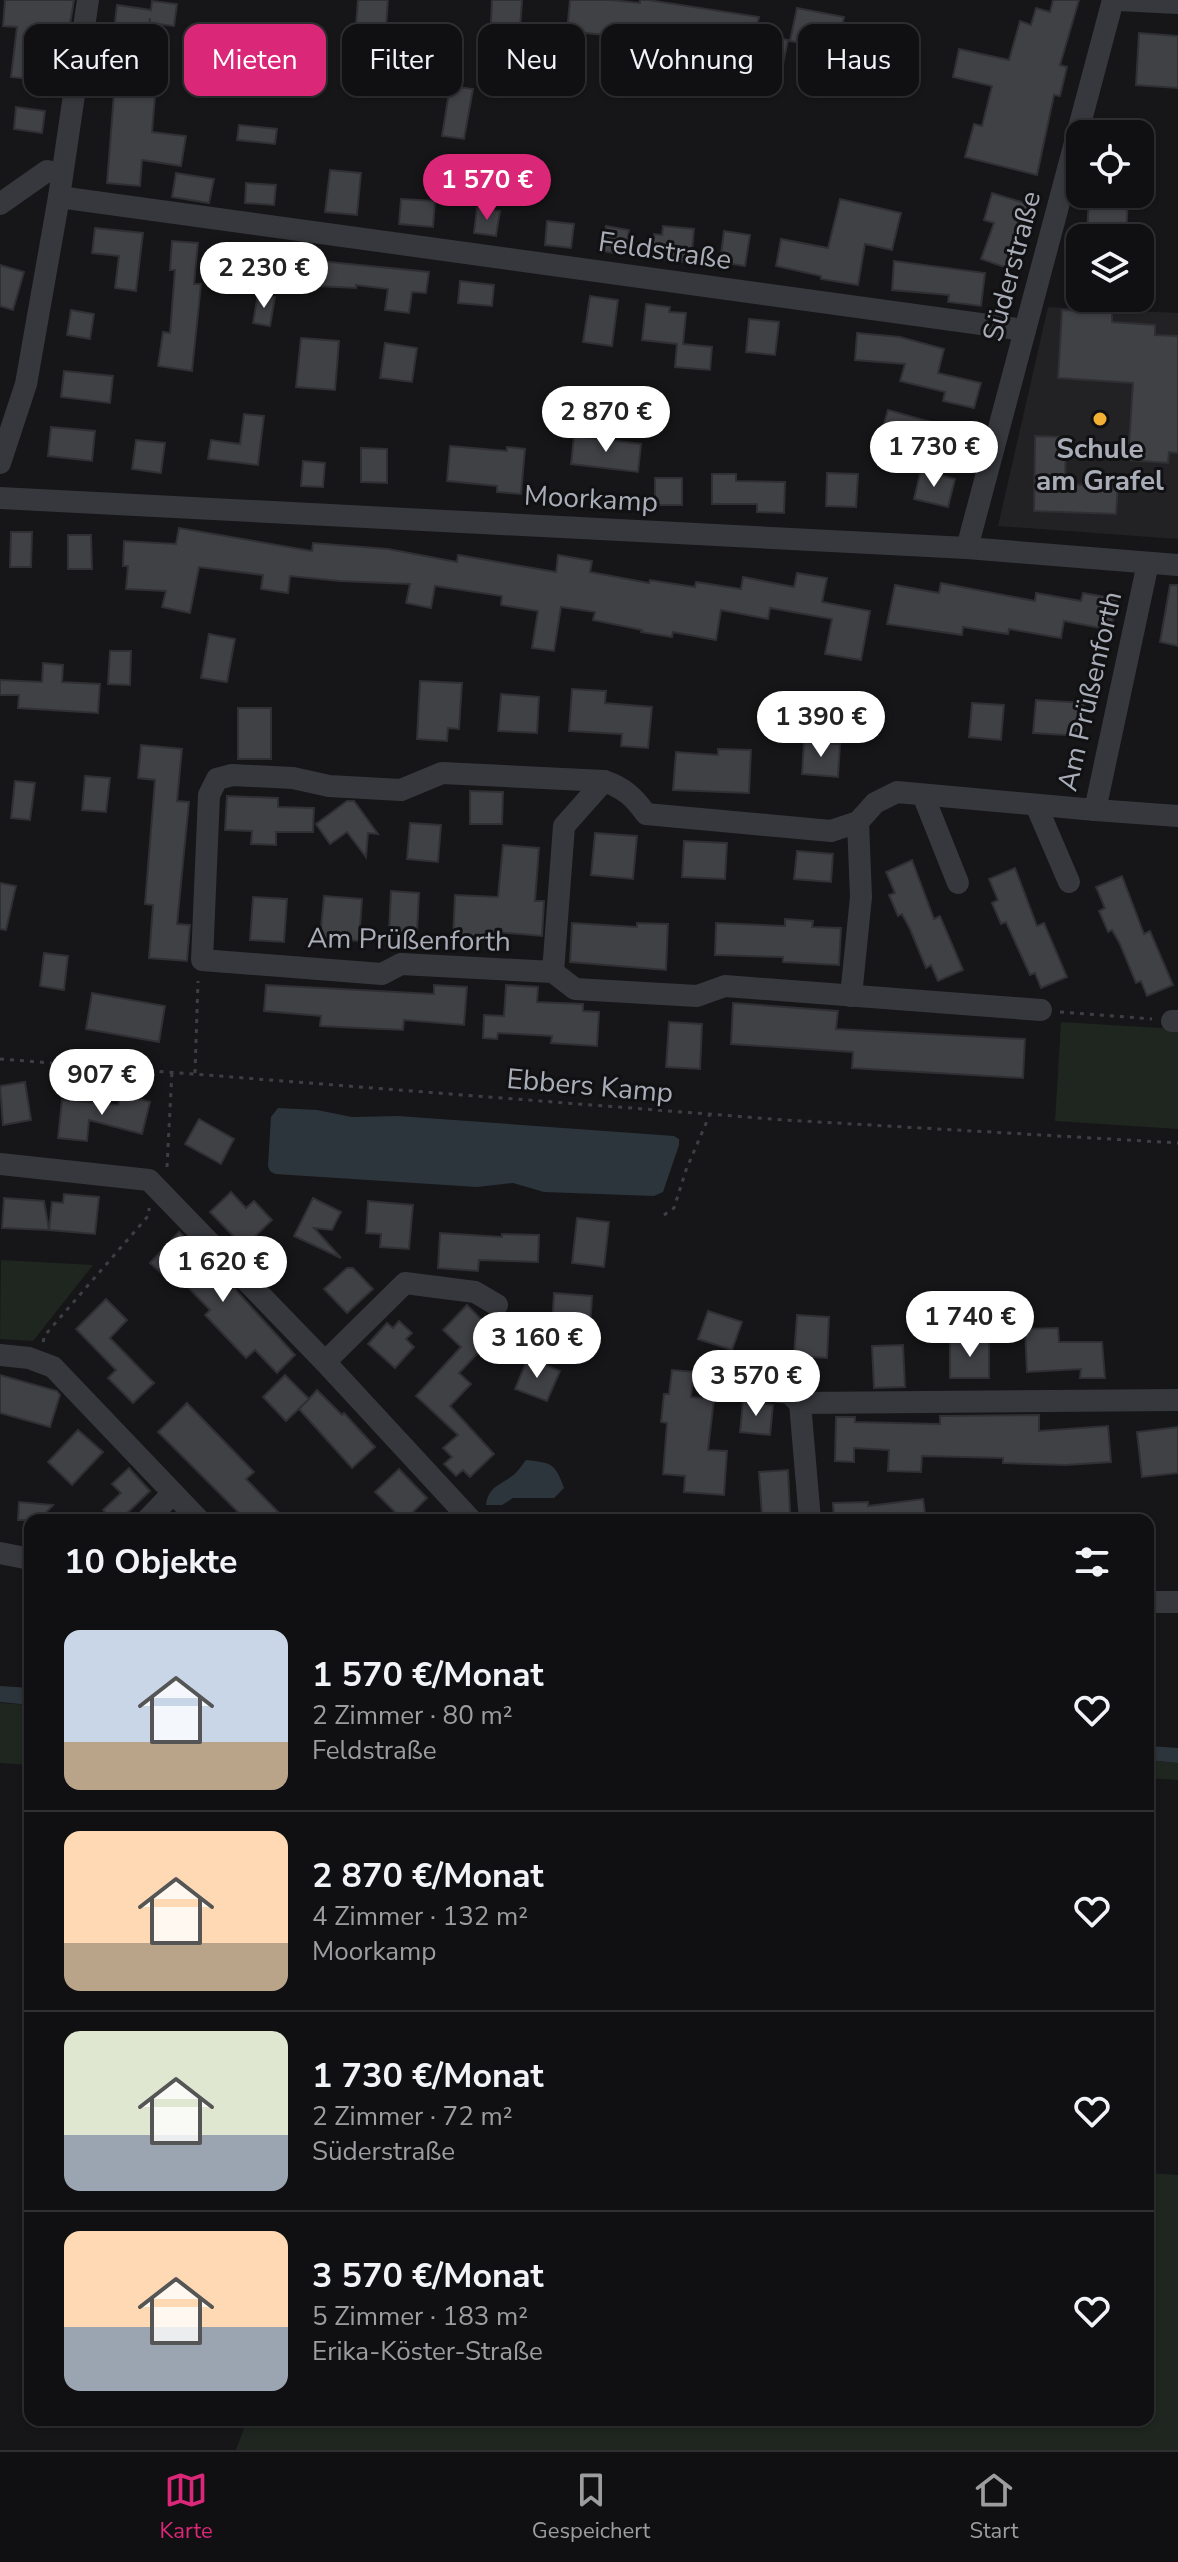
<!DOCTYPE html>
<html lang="de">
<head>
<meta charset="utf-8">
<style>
  :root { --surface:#101012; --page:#19191b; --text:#f1f3f6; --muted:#9c9d9f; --line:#303032; --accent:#db2777 }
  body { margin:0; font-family:"Nunito Sans",sans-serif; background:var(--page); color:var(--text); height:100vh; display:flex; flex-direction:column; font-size:30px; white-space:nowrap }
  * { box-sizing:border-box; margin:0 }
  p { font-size:26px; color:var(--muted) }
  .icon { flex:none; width:44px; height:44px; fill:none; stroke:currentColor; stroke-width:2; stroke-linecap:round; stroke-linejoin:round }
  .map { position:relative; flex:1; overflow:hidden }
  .panel { position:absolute; left:24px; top:1514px; width:1130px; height:912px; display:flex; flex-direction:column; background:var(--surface); border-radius:16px; box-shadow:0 2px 6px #0004,0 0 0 2px var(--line) }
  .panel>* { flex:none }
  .guide { position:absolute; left:24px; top:24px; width:1130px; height:72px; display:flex; gap:16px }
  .buttons { position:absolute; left:1066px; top:120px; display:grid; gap:16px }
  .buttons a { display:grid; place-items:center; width:88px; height:88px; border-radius:16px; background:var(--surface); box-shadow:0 2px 6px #0004,0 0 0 2px var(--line); font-size:40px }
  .price { position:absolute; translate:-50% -68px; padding:0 18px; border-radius:28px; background:#fff; color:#222; font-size:26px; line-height:52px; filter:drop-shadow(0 2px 4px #0008) }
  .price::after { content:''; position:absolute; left:50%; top:48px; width:24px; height:18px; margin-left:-12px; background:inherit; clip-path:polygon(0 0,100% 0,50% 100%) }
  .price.active { background:var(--accent); color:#fff }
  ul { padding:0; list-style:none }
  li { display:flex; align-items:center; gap:24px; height:200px; padding:0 40px }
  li+li { border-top:2px solid var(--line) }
  li span { display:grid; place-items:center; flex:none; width:224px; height:160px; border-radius:16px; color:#555 }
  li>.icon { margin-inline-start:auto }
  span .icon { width:96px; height:96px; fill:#fffc; stroke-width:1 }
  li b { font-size:34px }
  h2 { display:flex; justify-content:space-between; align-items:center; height:96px; padding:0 40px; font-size:34px }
  .chip { padding:0 28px; border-radius:16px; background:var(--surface); box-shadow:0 2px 6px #0004,0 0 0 2px var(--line); font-size:28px; line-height:72px }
  .chip.active { background:var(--accent); color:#fff }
  .dock { display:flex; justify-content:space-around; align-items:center; height:112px; border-top:2px solid var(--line); background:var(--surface); font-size:22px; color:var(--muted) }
  .dock a { display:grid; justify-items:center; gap:4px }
  .dock .active { color:var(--accent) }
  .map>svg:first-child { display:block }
</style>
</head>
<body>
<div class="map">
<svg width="1178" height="2450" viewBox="0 0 1178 2450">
  <rect width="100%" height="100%" fill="#161618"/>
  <!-- built -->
  <polygon fill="#222225" points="1048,307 1178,313 1178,539 998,526"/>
  <!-- green -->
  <g fill="#1e261f">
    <polygon points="1061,1022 1178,1029 1178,1129 1055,1121"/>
    <polygon points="1,1260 93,1265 33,1341 0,1339"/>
    <polygon points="0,1703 30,1705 30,1765 0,1763"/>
    <polygon points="1148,1760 1178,1763 1178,1780 1148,1778"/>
    <polygon points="1148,2173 1178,2175 1178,2450 236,2450 247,2420 1148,2420"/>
  </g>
  <!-- water -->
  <g fill="#2c353c">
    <polygon points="278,1108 317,1110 352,1117 398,1116 674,1136 679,1139 679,1145 663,1192 654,1196 544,1192 513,1183 477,1187 275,1174 270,1171 268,1166 271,1117"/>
    <path d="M526,1460C552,1463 555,1463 564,1488L554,1498H513L502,1505H486C488,1487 500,1485 512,1476C517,1473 522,1465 526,1460Z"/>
    <polygon points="0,1686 30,1688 30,1705 0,1702"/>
    <polygon points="1148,1746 1178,1748 1178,1763 1148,1760"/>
  </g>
  <!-- building -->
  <g fill="#404145" stroke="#303034" stroke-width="2">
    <polygon points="5,0 74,0 69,30 57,28 51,82 11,77 17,27 3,26"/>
    <polygon points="358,0 388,0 386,27 356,25"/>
    <polygon points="492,0 522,0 519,44 490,42"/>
    <polygon points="570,0 611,0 640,3 640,0 648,0 759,17 755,33 788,40 782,69 752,59 753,52 662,32 660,43 634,38 567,31"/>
    <polygon points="1053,0 1079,0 1060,65 1067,67 1060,96 1054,95 1037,175 965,157 974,124 982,126 992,86 953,77 959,49 1009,60 1020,21 1031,25 1036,8 1050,12"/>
    <polygon points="152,1 177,4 174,26 150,23 150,18 148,35 114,31 117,5 151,10"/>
    <polygon points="797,8 844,17 837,50 790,41"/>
    <polygon points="1139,33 1178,36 1178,88 1136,85"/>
    <polygon points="116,68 157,72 152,132 186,136 181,166 142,160 140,186 107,183"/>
    <polygon points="450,86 473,89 464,139 442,136"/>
    <polygon points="16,107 45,111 42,133 14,129"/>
    <polygon points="239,125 277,129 275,144 237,140"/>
    <polygon points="330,170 361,173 357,215 325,212"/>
    <polygon points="176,173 214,179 209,203 172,197"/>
    <polygon points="246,183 276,185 274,205 245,203"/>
    <polygon points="992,193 1028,204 1010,269 981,259 994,223 984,220"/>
    <polygon points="1089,194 1128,195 1126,238 1087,237"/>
    <polygon points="401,199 435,201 433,227 399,224"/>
    <polygon points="840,199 901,213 892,250 865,244 858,285 821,279 821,276 776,266 781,239 828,248"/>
    <polygon points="477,208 500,211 496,236 474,233"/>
    <polygon points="547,221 574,224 571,248 545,245"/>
    <polygon points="606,226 629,230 625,255 602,251"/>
    <polygon points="663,226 694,229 691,263 651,258 654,234 662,235"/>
    <polygon points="95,228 143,233 136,291 115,288 119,256 92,253"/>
    <polygon points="724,231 750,235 745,266 720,262"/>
    <polygon points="172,241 198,243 194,284 201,284 192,371 158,366 163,332 170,333 175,270 170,270"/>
    <polygon points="244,249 270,252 266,286 240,283"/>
    <polygon points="319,261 429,272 426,293 412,292 409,313 385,310 388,289 356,285 356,288 317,286"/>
    <polygon points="894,261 985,273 981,306 948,302 949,295 892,290"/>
    <polygon points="0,265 24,272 13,310 0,306"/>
    <polygon points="460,281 494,285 492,306 458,303"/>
    <polygon points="258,294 275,297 270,326 253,323"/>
    <polygon points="590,296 618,300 612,346 583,342"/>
    <polygon points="646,304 670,307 669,312 686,313 683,344 712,347 710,370 675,367 677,344 642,340"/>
    <polygon points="71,310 94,314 90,339 67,335"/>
    <polygon points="1062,310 1112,313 1112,322 1155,325 1155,335 1178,336 1178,453 1169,452 1168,463 1128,460 1133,383 1058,378"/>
    <polygon points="749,319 779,322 775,355 746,352"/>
    <polygon points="857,333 900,337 944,349 938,373 981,383 974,408 943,401 945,392 900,381 905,364 855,360"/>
    <polygon points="301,338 339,341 335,390 296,387"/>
    <polygon points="385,343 417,348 412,382 380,378"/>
    <polygon points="64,371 113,376 110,403 61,397"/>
    <polygon points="888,410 938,424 929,455 879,441"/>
    <polygon points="244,414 264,416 258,465 208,459 211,440 240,444"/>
    <polygon points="51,427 95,431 92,461 48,456"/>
    <polygon points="574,436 641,444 638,472 571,464"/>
    <polygon points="1035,436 1066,437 1065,484 1118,486 1116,514 1034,511"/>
    <polygon points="136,440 165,443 161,473 132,469"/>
    <polygon points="450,446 507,451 507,447 525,449 521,494 497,492 497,486 447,481"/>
    <polygon points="361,448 387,449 387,483 361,482"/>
    <polygon points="303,461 325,463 323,487 301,486"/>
    <polygon points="921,470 955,479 948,507 914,499"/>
    <polygon points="827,473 858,474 856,507 826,506"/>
    <polygon points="712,474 736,474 736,481 785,482 784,513 757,512 757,504 712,504"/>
    <rect x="655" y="478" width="27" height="27"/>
    <polygon points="179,528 312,551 313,543 388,549 457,562 458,555 556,572 558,555 592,561 590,572 649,583 650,580 695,587 696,582 741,589 743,577 794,587 797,573 827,578 822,602 870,611 861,660 825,654 832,619 770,608 768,619 721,610 716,640 673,632 672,637 641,632 642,630 593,620 595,612 561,607 554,651 532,648 538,611 501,605 502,596 435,586 431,608 406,603 410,584 340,581 290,576 288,593 261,589 263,575 199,567 190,613 162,607 166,591 126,589 128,566 123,566 124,541 176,544"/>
    <polygon points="11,532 32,532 31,567 10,567"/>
    <polygon points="68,535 91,535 92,569 68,569"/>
    <polygon points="941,583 1035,601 1036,593 1081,601 1083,593 1117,599 1111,630 1064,621 1061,638 1009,629 1008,634 963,627 962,635 887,624 895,585 939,593"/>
    <polygon points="1170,585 1178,585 1178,646 1160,642"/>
    <polygon points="209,634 235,639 227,682 201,678"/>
    <polygon points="110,651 131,651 130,685 108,684"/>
    <polygon points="43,663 63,665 62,682 100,684 98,713 18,708 19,695 0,695 0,680 42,682"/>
    <polygon points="420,681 462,683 459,729 448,728 447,741 417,739"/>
    <polygon points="572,689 606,691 605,703 652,707 648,748 621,746 622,734 569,731"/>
    <polygon points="501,694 539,697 537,733 498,731"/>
    <polygon points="1036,700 1085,703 1082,736 1033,733"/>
    <polygon points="972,703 1004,705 1001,740 969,737"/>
    <rect x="238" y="708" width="33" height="51"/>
    <polygon points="804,742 840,744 838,777 802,774"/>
    <polygon points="141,745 182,749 177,801 189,802 177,924 190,925 187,961 149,958 153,905 145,904 155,780 138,778"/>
    <polygon points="718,749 751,750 749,793 673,790 676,752 718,755"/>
    <polygon points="85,776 110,778 106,812 82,810"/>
    <polygon points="15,781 35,783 30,820 11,818"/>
    <polygon points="470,791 503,792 502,824 470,824"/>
    <polygon points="227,796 278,798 278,807 314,808 313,832 276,832 276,845 251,844 252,831 225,830"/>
    <polygon points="347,801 354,801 378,834 368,833 366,857 347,832 330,844 316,824"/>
    <polygon points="410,823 441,825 438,862 407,859"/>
    <polygon points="595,833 637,836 633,879 591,875"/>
    <polygon points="684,841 727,843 725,879 682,877"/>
    <polygon points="503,845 539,848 535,901 544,901 542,936 486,931 485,939 453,937 455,895 498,897"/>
    <polygon points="797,851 833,854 831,882 794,879"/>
    <polygon points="912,860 934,919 940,916 963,970 938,981 931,965 926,968 910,929 902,914 898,916 889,895 895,893 886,872"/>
    <polygon points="1015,868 1037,926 1044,923 1067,977 1041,988 1035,973 1030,975 1006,922 1001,924 992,903 998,900 989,879"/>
    <polygon points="1122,876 1144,934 1150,931 1173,985 1147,996 1141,981 1136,983 1120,944 1112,930 1108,932 1099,911 1105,908 1096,887"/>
    <polygon points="0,883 16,886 6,930 0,929"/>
    <polygon points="391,891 419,893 417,933 389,931"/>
    <polygon points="324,896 362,899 359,941 320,938"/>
    <polygon points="253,897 287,899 284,942 250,940"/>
    <polygon points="785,919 813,921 812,927 841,928 839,965 783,962 783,957 715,955 716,923 785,926"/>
    <polygon points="572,923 637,927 637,923 668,924 666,970 570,962"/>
    <polygon points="44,953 68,956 64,990 40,986"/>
    <polygon points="266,985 434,994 434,985 467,987 464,1025 404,1020 403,1030 320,1026 321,1016 264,1011"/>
    <polygon points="506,985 538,987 537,1002 583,1004 583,1011 599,1012 597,1046 551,1043 552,1036 498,1033 497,1039 483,1038 484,1015 504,1016"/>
    <polygon points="92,993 165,1006 159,1042 86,1029"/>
    <polygon points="733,1003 838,1011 836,1029 1025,1039 1023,1078 852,1068 853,1052 731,1044"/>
    <polygon points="669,1022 702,1024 700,1069 666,1067"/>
    <polygon points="25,1082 31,1120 3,1125 0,1086"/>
    <polygon points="121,1094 150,1102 142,1134 89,1120 87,1141 58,1138 62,1100 118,1105"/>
    <polygon points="199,1119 234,1139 221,1164 185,1144"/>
    <polygon points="231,1192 246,1208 254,1201 272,1220 244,1247 210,1212"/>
    <polygon points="64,1194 99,1197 95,1234 49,1230 52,1202 63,1203"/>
    <polygon points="4,1198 44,1201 49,1230 2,1228"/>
    <polygon points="313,1198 341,1212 332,1230 314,1228 341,1258 294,1236"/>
    <polygon points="368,1201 413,1205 409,1249 380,1247 381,1234 366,1233"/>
    <polygon points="577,1218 609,1222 604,1267 572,1263"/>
    <polygon points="179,1232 198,1251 195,1255 230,1291 234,1288 295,1355 277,1373 255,1350 246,1358 205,1315 210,1310 176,1275 171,1282 150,1263"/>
    <polygon points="440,1233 502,1237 502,1234 539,1235 538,1262 479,1260 478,1271 438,1268"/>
    <polygon points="347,1268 353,1268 373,1289 347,1313 324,1289"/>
    <polygon points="554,1293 592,1296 590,1330 552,1327"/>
    <polygon points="106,1299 127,1320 110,1338 154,1383 133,1403 108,1378 116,1370 76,1329"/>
    <polygon points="467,1305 496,1334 459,1373 471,1384 450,1406 494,1454 470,1477 463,1470 456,1476 444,1464 452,1457 443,1448 458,1435 416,1396 461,1347 443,1330"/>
    <polygon points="708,1311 742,1322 732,1350 698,1339"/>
    <polygon points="797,1315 829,1317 827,1358 794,1356"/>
    <polygon points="399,1321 412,1333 406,1339 414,1347 395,1368 368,1344 387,1323 393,1328"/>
    <polygon points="1058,1328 1059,1342 1102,1342 1105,1378 1080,1378 1081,1369 1027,1372 1025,1329"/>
    <rect x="950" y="1340" width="39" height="38"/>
    <polygon points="903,1345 905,1387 874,1388 872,1346"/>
    <polygon points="528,1358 560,1371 547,1401 515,1389"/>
    <polygon points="672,1370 694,1372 691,1397 714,1399 708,1450 727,1451 724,1495 684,1492 685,1476 663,1474 667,1423 661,1422 664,1394 669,1394"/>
    <polygon points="0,1375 57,1391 60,1395 50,1427 0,1413"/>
    <polygon points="285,1375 309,1399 317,1390 342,1415 344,1413 375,1447 352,1468 299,1409 309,1399 286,1421 263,1397"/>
    <polygon points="743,1401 773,1405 770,1435 740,1432"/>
    <polygon points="187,1403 254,1472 246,1479 286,1520 246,1520 158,1432"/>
    <polygon points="1039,1415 1039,1431 1108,1426 1111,1462 1065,1465 1003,1463 1003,1458 922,1456 921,1472 888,1471 889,1450 854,1448 854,1462 835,1461 836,1417 855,1417 855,1422 940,1424 940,1416"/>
    <polygon points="1178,1427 1178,1473 1142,1477 1137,1432"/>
    <polygon points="78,1430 103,1452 72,1485 48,1462"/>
    <polygon points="129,1468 150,1491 120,1520 113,1520 103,1510 121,1493 112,1484"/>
    <polygon points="399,1469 427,1498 407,1518 401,1518 375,1492"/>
    <polygon points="788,1470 790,1513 762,1515 759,1472"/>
    <polygon points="923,1499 926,1520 834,1520 833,1503 868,1502 868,1506"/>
    <polygon points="19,1502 53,1505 39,1520 18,1520"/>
  </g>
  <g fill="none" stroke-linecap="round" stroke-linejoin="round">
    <!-- path -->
    <g stroke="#3d3f44" stroke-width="3" stroke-dasharray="4 6" stroke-linecap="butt">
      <polyline points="1060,1012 1152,1019"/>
      <polyline points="0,1059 785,1120 1178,1143"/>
      <polyline points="195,1073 198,981"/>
      <polyline points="167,1167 172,1071"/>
      <polyline points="664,1215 674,1208 686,1170 710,1114"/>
      <polyline points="43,1342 45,1335 149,1215 149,1208"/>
    </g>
    <!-- minor -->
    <g stroke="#37383d" stroke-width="22">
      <polyline points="1118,0 1178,3"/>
      <polyline points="59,197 1025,330"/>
      <polyline points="0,204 47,171 62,174"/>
      <polyline points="0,463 26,384 59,197 88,0"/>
      <polyline points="0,498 967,548 1178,565"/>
      <polyline points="967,548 1113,0"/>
      <polyline points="923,795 958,883"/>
      <polyline points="1036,805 1069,882"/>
      <polyline points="1095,810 1178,816"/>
      <polyline points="553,972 564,826 604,781"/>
      <polyline points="851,996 861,897 858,822"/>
      <path d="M1041,1010L725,986L697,996L575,989L553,972L401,964L382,974L202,960L209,795L217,779L232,775L293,778L329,786L401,790L442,773L604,781C624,788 634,797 646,814L831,831L858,822L875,803L897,792L1095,810L1148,563"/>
      <polyline points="1172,1021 1178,1021"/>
      <polyline points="0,1164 149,1180 325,1362 471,1520"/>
      <polyline points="0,1355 29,1358 53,1367 199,1520"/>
      <polyline points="325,1362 405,1283 475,1292 497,1305"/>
      <polyline points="724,1385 789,1393 800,1403"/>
      <polyline points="147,1520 173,1493"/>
      <polyline points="810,1520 800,1403 1178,1400"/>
      <polyline points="0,1553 30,1559"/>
      <polyline points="1148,1602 1178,1602"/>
    </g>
  </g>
  <!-- markers -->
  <circle fill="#f2b134" stroke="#111113" stroke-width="3" cx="1100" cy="419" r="8"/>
  <g text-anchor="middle" stroke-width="6" stroke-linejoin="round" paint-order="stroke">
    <!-- street labels -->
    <g font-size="28" fill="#a8adb8" stroke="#111113">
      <text transform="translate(665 250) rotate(8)" y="10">Feldstraße</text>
      <text transform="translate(1011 266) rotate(-75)" y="10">Süderstraße</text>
      <text transform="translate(591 498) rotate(3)" y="10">Moorkamp</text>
      <text transform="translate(1089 691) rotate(-77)" y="10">Am Prüßenforth</text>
      <text transform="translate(409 939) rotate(1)" y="10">Am Prüßenforth</text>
      <text transform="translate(590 1085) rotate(5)" y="10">Ebbers Kamp</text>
    </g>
    <!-- poi labels -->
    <g font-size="28" font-weight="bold" fill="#a8adb8" stroke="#111113">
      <text x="1100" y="458">Schule<tspan x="1100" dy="32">am Grafel</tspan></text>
    </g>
  </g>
</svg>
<div class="buttons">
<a><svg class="icon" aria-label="locate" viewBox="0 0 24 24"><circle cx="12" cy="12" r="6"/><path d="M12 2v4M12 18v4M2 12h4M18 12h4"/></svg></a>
<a><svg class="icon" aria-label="layers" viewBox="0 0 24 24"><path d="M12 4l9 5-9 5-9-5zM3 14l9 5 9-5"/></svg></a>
</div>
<b class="price active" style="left:487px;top:222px">1 570 €</b>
<b class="price" style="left:264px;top:310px">2 230 €</b>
<b class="price" style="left:606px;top:454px">2 870 €</b>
<b class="price" style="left:934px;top:489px">1 730 €</b>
<b class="price" style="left:821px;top:759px">1 390 €</b>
<b class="price" style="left:102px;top:1117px">907 €</b>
<b class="price" style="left:223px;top:1304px">1 620 €</b>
<b class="price" style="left:970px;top:1359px">1 740 €</b>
<b class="price" style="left:537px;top:1380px">3 160 €</b>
<b class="price" style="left:756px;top:1418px">3 570 €</b>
<div class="guide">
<a class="chip">Kaufen</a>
<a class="chip active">Mieten</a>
<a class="chip">Filter</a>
<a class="chip">Neu</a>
<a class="chip">Wohnung</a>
<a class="chip">Haus</a>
</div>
<section class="panel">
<h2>10 Objekte<svg class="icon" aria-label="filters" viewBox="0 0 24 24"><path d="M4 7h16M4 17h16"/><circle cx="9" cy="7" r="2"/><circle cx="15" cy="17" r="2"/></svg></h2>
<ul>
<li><span style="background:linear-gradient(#c9d6e8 70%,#b9a48a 0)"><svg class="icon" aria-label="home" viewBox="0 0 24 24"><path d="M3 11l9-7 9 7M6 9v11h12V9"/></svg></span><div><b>1 570 €/Monat</b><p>2 Zimmer · 80 m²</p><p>Feldstraße</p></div><svg class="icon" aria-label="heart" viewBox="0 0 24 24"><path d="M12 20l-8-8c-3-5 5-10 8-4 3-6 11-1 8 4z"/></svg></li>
<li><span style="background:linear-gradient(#ffd9b3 70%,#b9a48a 0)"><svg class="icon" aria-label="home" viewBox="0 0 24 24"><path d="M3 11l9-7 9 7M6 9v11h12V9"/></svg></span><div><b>2 870 €/Monat</b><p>4 Zimmer · 132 m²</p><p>Moorkamp</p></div><svg class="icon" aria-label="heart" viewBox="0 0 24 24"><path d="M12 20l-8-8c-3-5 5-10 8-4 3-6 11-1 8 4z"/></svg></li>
<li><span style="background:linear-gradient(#dfe7d0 65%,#9aa5b1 0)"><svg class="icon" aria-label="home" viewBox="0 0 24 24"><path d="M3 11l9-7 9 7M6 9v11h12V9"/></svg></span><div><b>1 730 €/Monat</b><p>2 Zimmer · 72 m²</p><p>Süderstraße</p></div><svg class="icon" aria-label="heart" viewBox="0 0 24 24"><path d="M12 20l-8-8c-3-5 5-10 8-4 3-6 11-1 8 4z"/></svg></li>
<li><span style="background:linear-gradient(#ffd9b3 60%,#9aa5b1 0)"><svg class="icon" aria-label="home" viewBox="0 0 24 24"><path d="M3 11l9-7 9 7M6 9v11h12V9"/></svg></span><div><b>3 570 €/Monat</b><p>5 Zimmer · 183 m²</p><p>Erika-Köster-Straße</p></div><svg class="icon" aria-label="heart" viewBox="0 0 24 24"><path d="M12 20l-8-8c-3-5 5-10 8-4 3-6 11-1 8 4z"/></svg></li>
</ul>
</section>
</div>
<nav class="dock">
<a class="active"><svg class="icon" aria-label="map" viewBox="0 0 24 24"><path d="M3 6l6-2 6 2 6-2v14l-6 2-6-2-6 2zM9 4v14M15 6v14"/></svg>Karte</a>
<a><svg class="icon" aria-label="saved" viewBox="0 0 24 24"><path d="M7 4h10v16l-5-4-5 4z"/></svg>Gespeichert</a>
<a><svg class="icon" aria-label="home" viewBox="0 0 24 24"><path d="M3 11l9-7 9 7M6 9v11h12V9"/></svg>Start</a>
</nav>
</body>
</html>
